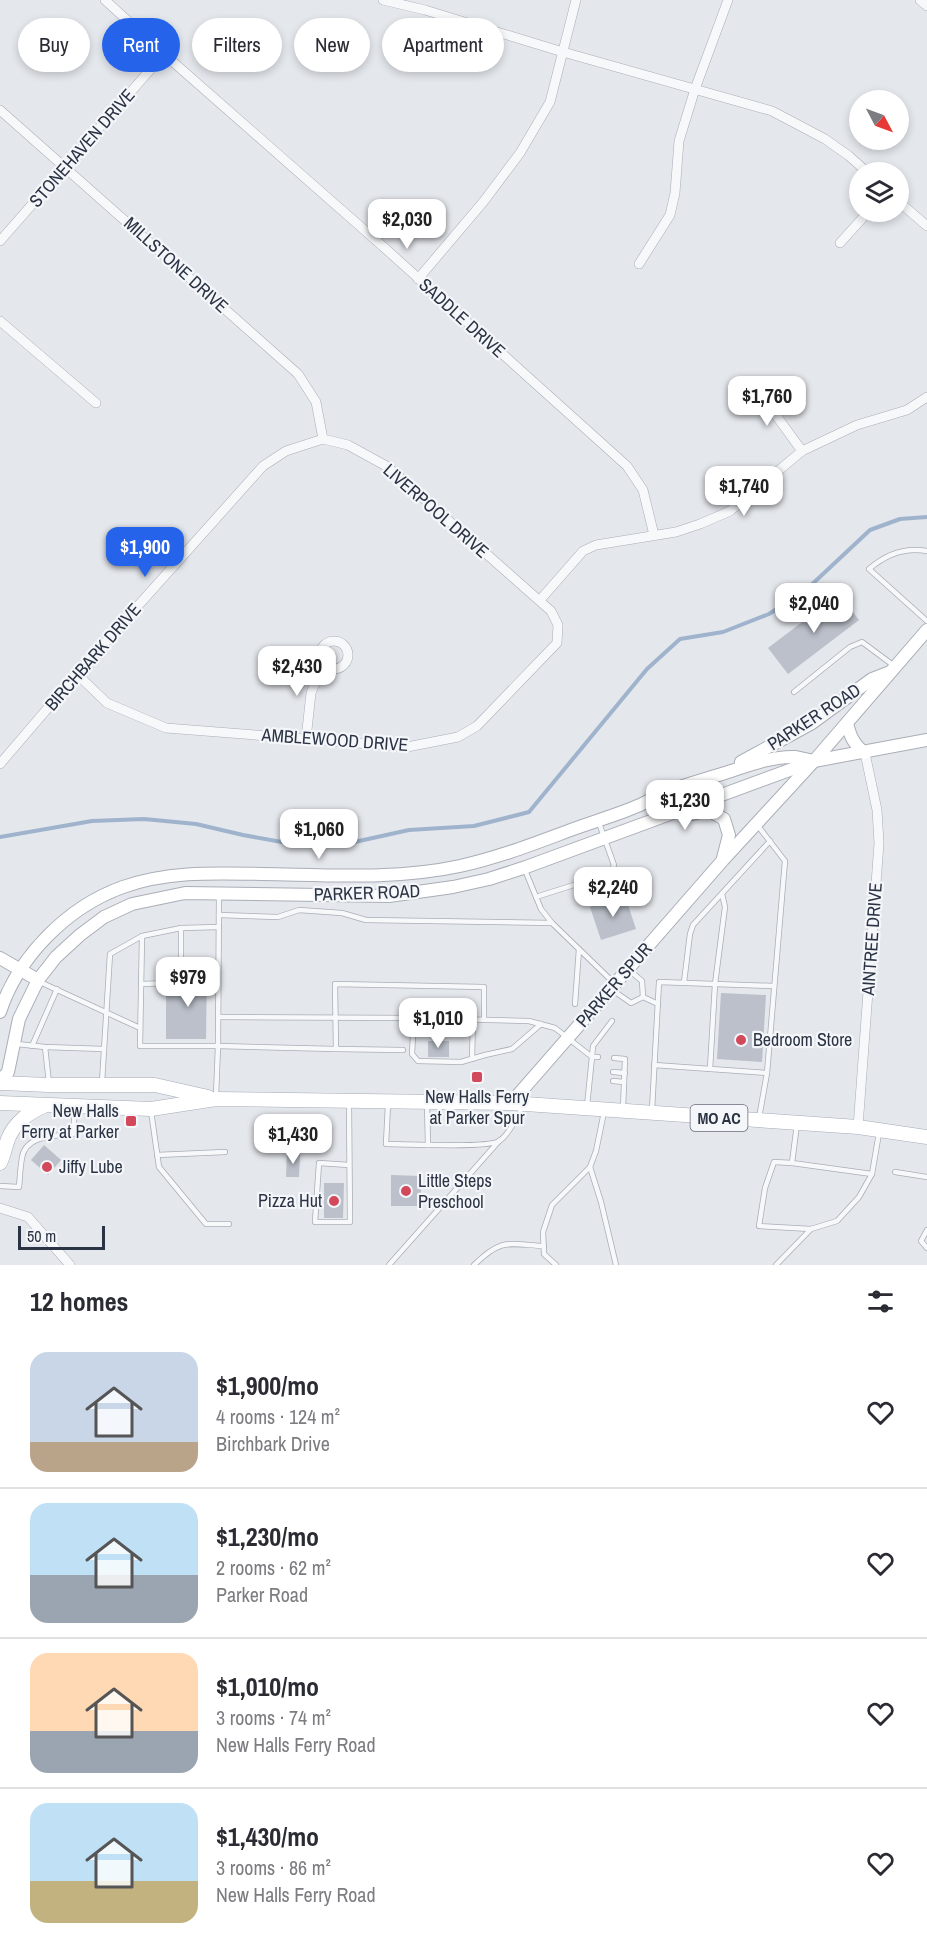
<!DOCTYPE html>
<html lang="en">
<head>
<meta charset="utf-8">
<style>
  :root { --surface:#fff; --page:#f7f7f7; --text:#2b2b33; --muted:#7c7c81; --line:#e1e1e2; --accent:#2563eb }
  body { margin:0; font-family:"Archivo Narrow",sans-serif; background:var(--page); color:var(--text); height:100vh; display:flex; flex-direction:column; font-size:22px; white-space:nowrap }
  * { box-sizing:border-box; margin:0 }
  p { font-size:20px; color:var(--muted) }
  .icon { flex:none; width:33px; height:33px; fill:none; stroke:currentColor; stroke-width:2; stroke-linecap:round; stroke-linejoin:round }
  .map { position:relative; height:1265px; overflow:hidden }
  .drawer { display:flex; flex-direction:column; background:var(--surface); flex:1 }
  .drawer>* { flex:none }
  .hud { position:absolute; left:18px; top:18px; width:600px; height:54px; display:flex; gap:12px }
  .needle { width:39px; rotate:131deg }
  .buttons { position:absolute; left:849px; top:90px; display:grid; gap:12px }
  .buttons a { display:grid; place-items:center; width:60px; height:60px; border-radius:50%; background:var(--surface); box-shadow:0 3px 9px #0003; font-size:30px }
  .scale { position:absolute; left:18px; bottom:15px; width:87px; box-sizing:border-box; padding-left:6px; border:3px solid #2b3445; border-top:0; font-size:16px; line-height:21px; white-space:nowrap; color:#2b3445; -webkit-text-stroke:4px #f4f6f9; paint-order:stroke }
  .price { position:absolute; translate:-50% -51px; padding:0 14px; border-radius:12px; background:#fff; color:#222; font-size:20px; line-height:39px; filter:drop-shadow(0 2px 3px #0008) }
  .price::after { content:''; position:absolute; left:50%; top:36px; width:18px; height:14px; margin-left:-9px; background:inherit; clip-path:polygon(0 0,100% 0,50% 100%) }
  .price.active { background:var(--accent); color:#fff }
  ul { padding:0; list-style:none }
  li { display:flex; align-items:center; gap:18px; height:150px; padding:0 30px }
  li+li { border-top:2px solid var(--line) }
  li span { display:grid; place-items:center; flex:none; width:168px; height:120px; border-radius:18px; color:#555 }
  li>.icon { margin-inline-start:auto }
  span .icon { width:72px; height:72px; fill:#fffc; stroke-width:1 }
  li b { font-size:26px }
  h2 { display:flex; justify-content:space-between; align-items:center; height:72px; padding:0 30px; font-size:26px }
  .pill { padding:0 21px; border-radius:27px; background:var(--surface); box-shadow:0 3px 9px #0003; font-size:21px; line-height:54px }
  .pill.active { background:var(--accent); color:#fff }
  .map>svg:first-child { display:block }
</style>
</head>
<body>
<div class="map">
<svg width="927" height="1265" viewBox="0 0 927 1265">
  <rect width="100%" height="100%" fill="#e4e7ec"/>
  <g fill="none" stroke-linecap="round" stroke-linejoin="round">
    <!-- stream -->
    <polyline stroke="#9fb4cc" stroke-width="4" points="0,837 92,821 144,819 196,824 243,835 298,845 350,843 409,830 474,826 529,812 647,669 680,639 723,632 769,614 807,589 870,530 900,519 927,517"/>
  </g>
  <!-- building -->
  <g fill="#bbc0ca">
    <polygon points="839,594 859,620 788,674 768,648"/>
    <polygon points="625,896 636,929 601,940 590,907"/>
    <polygon points="188,965 207,966 206,1039 166,1039 166,992 188,992"/>
    <polygon points="721,993 766,995 762,1062 717,1059"/>
    <rect x="428" y="1041" width="21" height="16"/>
    <polygon points="44,1145 61,1160 48,1175 31,1160"/>
    <polygon points="287,1153 300,1154 299,1177 286,1177"/>
    <polygon points="391,1175 421,1176 421,1206 391,1206"/>
    <polygon points="324,1183 344,1183 343,1218 324,1218"/>
  </g>
  <g fill="none" stroke-linecap="round" stroke-linejoin="round">
    <!-- lane casing -->
    <g stroke="#a9aeb7" stroke-width="6">
      <g id="lane">
        <path d="M927,551C905,547 885,555 869,569L927,621"/>
        <polyline points="794,692 850,647 862,642 893,665"/>
        <polyline points="758,826 785,861 767,1073 759,1118"/>
        <polyline points="525,870 541,909 552,923"/>
        <polyline points="219,896 218,1046 336,1049 335,984 484,987 484,1019"/>
        <polyline points="536,897 602,876 611,871 614,865 599,823"/>
        <polyline points="219,915 278,917 299,910 342,913 366,920 552,923 613,982"/>
        <polyline points="142,936 140,1046 218,1046 216,1096"/>
        <polyline points="181,969 181,928"/>
        <polyline points="629,970 642,981 643,997"/>
        <polyline points="40,982 140,1028"/>
        <polyline points="684,982 690,934 693,925 770,841"/>
        <polyline points="141,984 171,983"/>
        <polyline points="611,989 631,1003 643,997 658,1004"/>
        <polyline points="575,1004 579,949"/>
        <polyline points="218,1017 414,1018 529,1021 555,1028 592,1057 587,1106"/>
        <polyline points="414,1018 412,1054 418,1061 461,1062 485,1055 512,1049 541,1024"/>
        <polyline points="17,1044 45,1047 104,1049"/>
        <polyline points="32,1046 57,989"/>
        <polyline points="45,1047 49,1083"/>
        <polyline points="336,1049 403,1050"/>
        <polyline points="598,1057 592,1057 593,1046 612,1021"/>
        <polyline points="614,1058 625,1059 623,1108"/>
        <polyline points="472,1059 473,1019"/>
        <polyline points="654,1065 767,1073"/>
        <polyline points="710,1069 715,984 725,907 722,894"/>
        <polyline points="613,1072 625,1073"/>
        <polyline points="613,1081 624,1082"/>
        <polyline points="102,1082 110,954 142,936 181,928 219,927"/>
        <polyline points="349,1104 350,1222 315,1222 319,1163 349,1165"/>
        <polyline points="388,1104 386,1144 428,1145 427,1104"/>
        <polyline points="652,1110 659,982 774,986"/>
        <polyline points="151,1111 159,1167 206,1224 229,1224"/>
        <polyline points="797,1124 792,1163 872,1174 879,1133"/>
        <path d="M428,1145C441,1145 490,1147 499,1141C507,1137 519,1114 523,1106"/>
        <polyline points="157,1155 225,1152"/>
        <polyline points="590,1167 601,1202 616,1265"/>
        <polyline points="895,1172 927,1177"/>
        <path d="M0,1186L19,1187C20,1178 20,1168 22,1158C25,1135 55,1136 73,1134L75,1109"/>
        <polyline points="811,1229 837,1221 859,1197 872,1174"/>
        <polyline points="927,1230 921,1241 927,1248"/>
        <polyline points="389,1265 499,1141"/>
        <path d="M474,1265C502,1238 507,1244 544,1246"/>
        <polyline points="556,1265 544,1254 543,1232 552,1205 590,1167 596,1151 604,1112"/>
        <polyline points="776,1265 811,1229 759,1226 765,1188 774,1162 792,1163"/>
      </g>
    </g>
    <!-- street casing -->
    <g stroke="#a9aeb7" stroke-width="10">
      <g id="street">
        <polyline points="105,0 164,54 378,242 627,466 643,490 654,535"/>
        <polyline points="383,0 425,10 563,52 772,111 825,139 849,156 867,172"/>
        <polyline points="920,0 927,6"/>
        <polyline points="0,110 298,374 316,402 323,439"/>
        <polyline points="898,201 927,226"/>
        <polyline points="0,241 164,54"/>
        <polyline points="840,243 868,212"/>
        <polyline points="639,264 670,215 675,193 679,141 695,89 728,0"/>
        <polyline points="418,279 484,201 520,153 550,102 576,0"/>
        <polyline points="0,321 96,403"/>
        <polyline points="754,385 802,451"/>
        <polyline points="540,600 583,551 596,545 676,532 700,524 730,511 802,451 857,425 907,410 927,397"/>
        <circle cx="334" cy="655" r="14"/>
        <polyline points="77,674 107,703 166,728 407,747 458,737 477,726 557,643 558,625 551,611 388,467 348,445 323,439"/>
        <polyline points="306,739 311,693 323,663"/>
        <polyline points="0,764 77,674 263,466 286,451 323,439"/>
        <polyline points="858,1127 879,843 877,810 865,753"/>
        <polyline points="0,1208 28,1217 70,1265"/>
      </g>
    </g>
    <!-- secondary casing -->
    <g stroke="#a9aeb7" stroke-width="14">
      <g id="secondary">
        <path d="M847,723C850,736 854,745 865,753"/>
        <polyline points="741,762 812,723 872,679 890,672"/>
        <polyline points="692,814 708,810 724,819 729,835 723,858"/>
        <polyline points="0,958 38,980"/>
        <path d="M0,1012C18,957 67,907 123,887C168,871 214,873 262,874C328,875 395,880 460,866C497,858 533,844 568,831C592,822 617,815 640,805C650,800 659,795 669,791C687,784 706,779 725,773C747,766 772,756 795,757C801,758 808,760 813,761"/>
        <polyline points="0,1081 8,1072 19,1019 38,980 56,957 80,935 104,917 132,904 185,893 389,896 453,887 489,879 526,867 814,761 927,740"/>
        <polyline points="511,1103 723,860 814,761 927,630"/>
      </g>
    </g>
    <!-- primary casing -->
    <g stroke="#a3abb8" stroke-width="15">
      <g id="primary">
        <polyline points="0,1083 49,1085 155,1085 208,1097"/>
        <polyline points="0,1103 151,1109 216,1099 511,1103 858,1127 927,1137"/>
        <path d="M0,1163C4,1155 5,1147 8,1139C15,1122 28,1113 44,1106"/>
      </g>
    </g>
    <!-- lane -->
    <use href="#lane" stroke="#f7f8fa" stroke-width="4.5"/>
    <!-- street -->
    <use href="#street" stroke="#f7f8fa" stroke-width="9"/>
    <!-- secondary -->
    <use href="#secondary" stroke="#fff" stroke-width="12"/>
    <!-- primary -->
    <use href="#primary" stroke="#fff" stroke-width="14"/>
  </g>
  <!-- markers -->
  <g fill="#d1495b" stroke="#f4f6f9" stroke-width="2">
    <circle cx="741" cy="1040" r="6"/>
    <rect x="471" y="1071" width="12" height="12" rx="3"/>
    <rect x="125" y="1115" width="12" height="12" rx="3"/>
    <circle cx="47" cy="1167" r="6"/>
    <circle cx="406" cy="1191" r="6"/>
    <circle cx="334" cy="1201" r="6"/>
  </g>
  <g text-anchor="middle" stroke-width="4.5" stroke-linejoin="round" paint-order="stroke">
    <!-- shield labels -->
    <rect fill="#f4f6f9" stroke="#676e7b" stroke-width="1.5" x="690.5" y="1105" width="57" height="26" rx="4.5"/>
    <g font-size="16" font-weight="bold" fill="#2b3445">
      <text x="719" y="1124">MO AC</text>
    </g>
    <!-- street labels -->
    <g font-size="18" fill="#2b3445" stroke="#f4f6f9">
      <text transform="translate(82 148) rotate(-49)" y="6">STONEHAVEN DRIVE</text>
      <text transform="translate(176 265) rotate(42)" y="6">MILLSTONE DRIVE</text>
      <text transform="translate(462 318) rotate(42)" y="6">SADDLE DRIVE</text>
      <text transform="translate(436 511) rotate(41)" y="6">LIVERPOOL DRIVE</text>
      <text transform="translate(93 657) rotate(-49)" y="6">BIRCHBARK DRIVE</text>
      <text transform="translate(814 717) rotate(-33)" y="6">PARKER ROAD</text>
      <text transform="translate(335 740) rotate(4)" y="6">AMBLEWOOD DRIVE</text>
      <text transform="translate(367 893) rotate(-2)" y="6">PARKER ROAD</text>
      <text transform="translate(872 939) rotate(-86)" y="6">AINTREE DRIVE</text>
      <text transform="translate(614 985) rotate(-49)" y="6">PARKER SPUR</text>
    </g>
    <!-- poi labels -->
    <g font-size="18" fill="#2b3445" stroke="#f4f6f9" text-anchor="start">
      <text x="753" y="1046">Bedroom Store</text>
      <text x="477" y="1103" text-anchor="middle">New Halls Ferry<tspan x="477" dy="21">at Parker Spur</tspan></text>
      <text x="119" y="1117" text-anchor="end">New Halls<tspan x="119" dy="21">Ferry at Parker</tspan></text>
      <text x="59" y="1173">Jiffy Lube</text>
      <text x="418" y="1187">Little Steps<tspan x="418" dy="21">Preschool</tspan></text>
      <text x="322" y="1207" text-anchor="end">Pizza Hut</text>
    </g>
  </g>
</svg>
<div class="buttons">
<a><svg class="needle" viewBox="-14 -14 28 28"><path d="M0-13l5 13h-10z" fill="#e53935"/><path d="M0 13l5-13h-10z" fill="#7c7c81"/></svg></a>
<a><svg class="icon" aria-label="layers" viewBox="0 0 24 24"><path d="M12 4l9 5-9 5-9-5zM3 14l9 5 9-5"/></svg></a>
</div>
<div class="scale">50 m</div>
<b class="price" style="left:407px;top:250px">$2,030</b>
<b class="price" style="left:767px;top:427px">$1,760</b>
<b class="price" style="left:744px;top:517px">$1,740</b>
<b class="price active" style="left:145px;top:578px">$1,900</b>
<b class="price" style="left:814px;top:634px">$2,040</b>
<b class="price" style="left:297px;top:697px">$2,430</b>
<b class="price" style="left:685px;top:831px">$1,230</b>
<b class="price" style="left:319px;top:860px">$1,060</b>
<b class="price" style="left:613px;top:918px">$2,240</b>
<b class="price" style="left:188px;top:1008px">$979</b>
<b class="price" style="left:438px;top:1049px">$1,010</b>
<b class="price" style="left:293px;top:1165px">$1,430</b>
<div class="hud">
<a class="pill">Buy</a>
<a class="pill active">Rent</a>
<a class="pill">Filters</a>
<a class="pill">New</a>
<a class="pill">Apartment</a>
</div>
</div>
<section class="drawer">
<h2>12 homes<svg class="icon" aria-label="filters" viewBox="0 0 24 24"><path d="M4 7h16M4 17h16"/><circle cx="9" cy="7" r="2"/><circle cx="15" cy="17" r="2"/></svg></h2>
<ul>
<li><span style="background:linear-gradient(#c9d6e8 75%,#b9a48a 0)"><svg class="icon" aria-label="home" viewBox="0 0 24 24"><path d="M3 11l9-7 9 7M6 9v11h12V9"/></svg></span><div><b>$1,900/mo</b><p>4 rooms · 124 m²</p><p>Birchbark Drive</p></div><svg class="icon" aria-label="heart" viewBox="0 0 24 24"><path d="M12 20l-8-8c-3-5 5-10 8-4 3-6 11-1 8 4z"/></svg></li>
<li><span style="background:linear-gradient(#bfe0f5 60%,#9aa5b1 0)"><svg class="icon" aria-label="home" viewBox="0 0 24 24"><path d="M3 11l9-7 9 7M6 9v11h12V9"/></svg></span><div><b>$1,230/mo</b><p>2 rooms · 62 m²</p><p>Parker Road</p></div><svg class="icon" aria-label="heart" viewBox="0 0 24 24"><path d="M12 20l-8-8c-3-5 5-10 8-4 3-6 11-1 8 4z"/></svg></li>
<li><span style="background:linear-gradient(#ffd9b3 65%,#9aa5b1 0)"><svg class="icon" aria-label="home" viewBox="0 0 24 24"><path d="M3 11l9-7 9 7M6 9v11h12V9"/></svg></span><div><b>$1,010/mo</b><p>3 rooms · 74 m²</p><p>New Halls Ferry Road</p></div><svg class="icon" aria-label="heart" viewBox="0 0 24 24"><path d="M12 20l-8-8c-3-5 5-10 8-4 3-6 11-1 8 4z"/></svg></li>
<li><span style="background:linear-gradient(#bfe0f5 65%,#c2b280 0)"><svg class="icon" aria-label="home" viewBox="0 0 24 24"><path d="M3 11l9-7 9 7M6 9v11h12V9"/></svg></span><div><b>$1,430/mo</b><p>3 rooms · 86 m²</p><p>New Halls Ferry Road</p></div><svg class="icon" aria-label="heart" viewBox="0 0 24 24"><path d="M12 20l-8-8c-3-5 5-10 8-4 3-6 11-1 8 4z"/></svg></li>
</ul>
</section>
</body>
</html>
